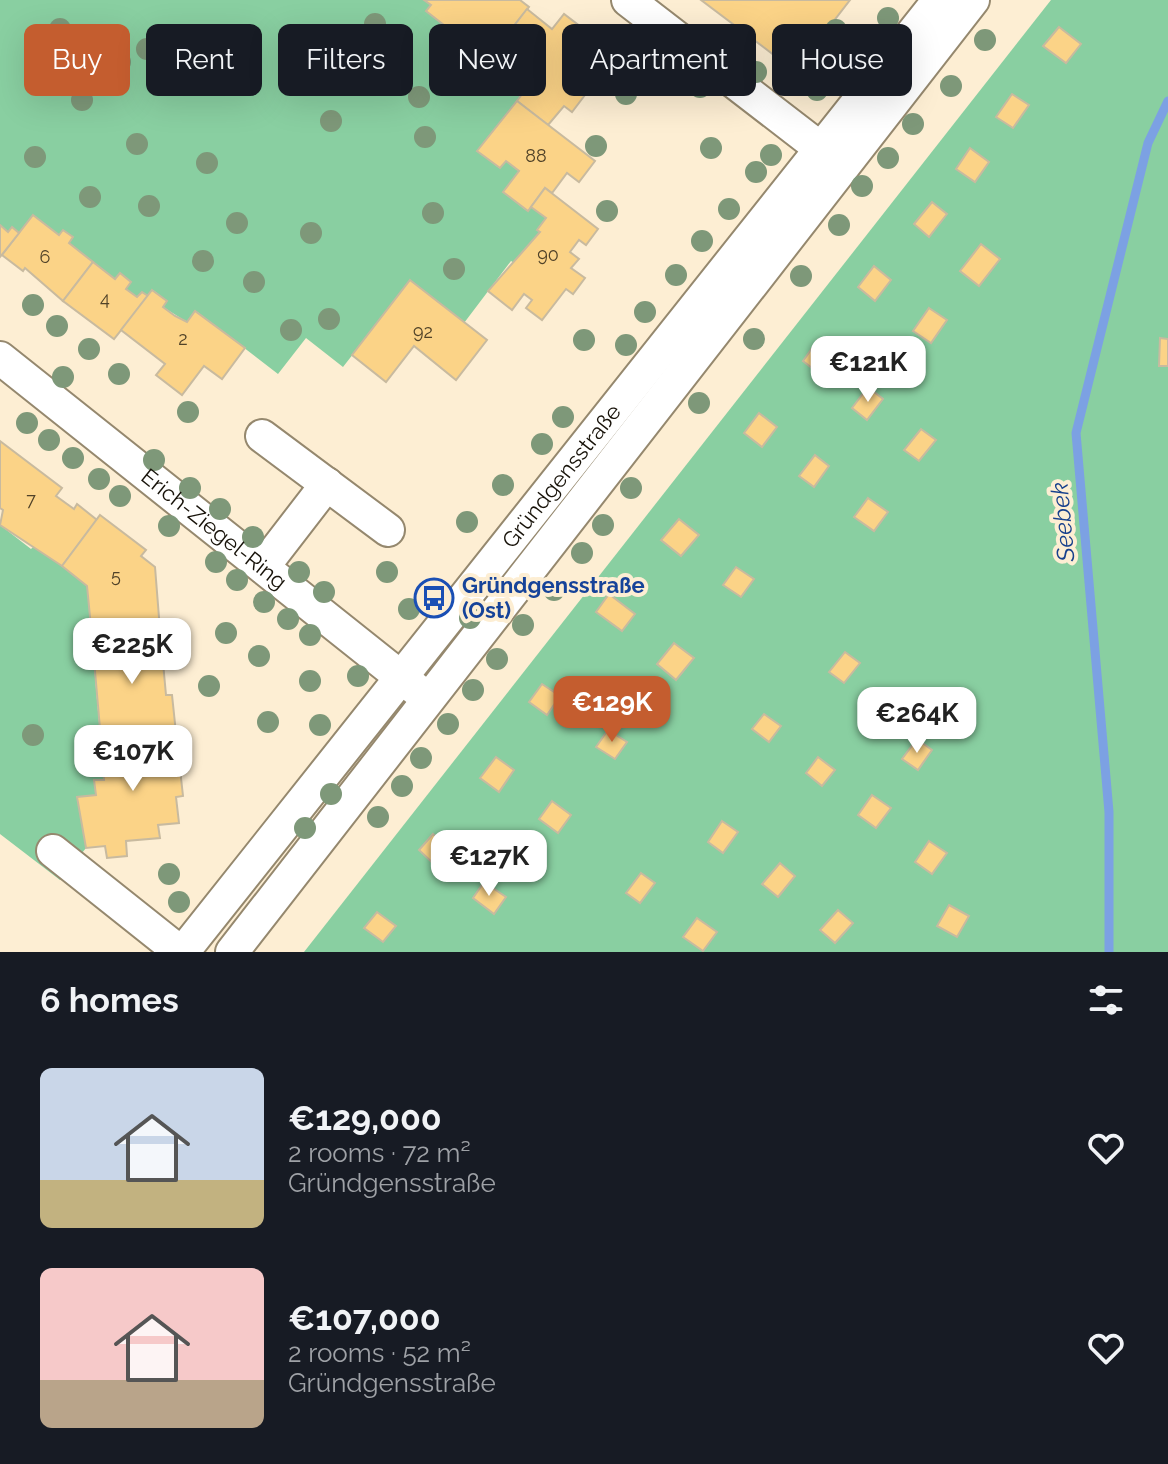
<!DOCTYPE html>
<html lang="en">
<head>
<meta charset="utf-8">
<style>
  :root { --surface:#171b24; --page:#242831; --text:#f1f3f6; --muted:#9ea1a6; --accent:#c45d2f }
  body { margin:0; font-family:Raleway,sans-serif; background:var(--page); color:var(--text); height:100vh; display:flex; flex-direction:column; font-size:30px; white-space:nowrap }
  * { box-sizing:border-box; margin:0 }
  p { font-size:26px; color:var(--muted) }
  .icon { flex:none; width:44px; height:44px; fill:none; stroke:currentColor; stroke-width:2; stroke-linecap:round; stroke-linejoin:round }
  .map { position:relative; height:952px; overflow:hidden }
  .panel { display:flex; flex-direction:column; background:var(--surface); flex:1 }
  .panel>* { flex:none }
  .banner { position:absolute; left:24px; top:24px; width:1120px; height:72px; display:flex; gap:16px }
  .price { position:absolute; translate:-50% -68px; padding:0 18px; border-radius:16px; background:#fff; color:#222; font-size:26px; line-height:52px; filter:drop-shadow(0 2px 4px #0008) }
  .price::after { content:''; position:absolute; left:50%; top:48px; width:24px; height:18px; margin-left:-12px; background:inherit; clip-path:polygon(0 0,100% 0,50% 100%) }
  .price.active { background:var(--accent); color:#fff }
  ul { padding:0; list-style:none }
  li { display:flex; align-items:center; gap:24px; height:200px; padding:0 40px }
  li span { display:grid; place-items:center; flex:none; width:224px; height:160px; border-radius:12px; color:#555 }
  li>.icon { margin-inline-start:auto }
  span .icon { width:96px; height:96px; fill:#fffc; stroke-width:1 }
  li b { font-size:34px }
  h2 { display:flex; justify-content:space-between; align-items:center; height:96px; padding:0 40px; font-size:34px }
  .chip { padding:0 28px; border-radius:12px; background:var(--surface); box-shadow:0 8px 32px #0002; font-size:28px; line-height:72px }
  .chip.active { background:var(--accent); color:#fff }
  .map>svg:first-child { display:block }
</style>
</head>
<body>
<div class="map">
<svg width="1168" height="952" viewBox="0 0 1168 952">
  <rect width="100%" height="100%" fill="#fdeed3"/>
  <!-- green -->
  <g fill="#89cfa1">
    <polygon points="0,0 424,0 431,5 427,11 476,50 481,45 517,74 521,68 534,78 478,151 499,168 506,161 519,171 503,192 527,211 531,207 546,218 537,229 540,232 516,264 511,261 464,323 410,281 343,367 306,338 278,374 196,311 187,322 163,307 167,301 153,290 148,296 142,292 137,297 126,289 131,282 120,274 115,279 69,243 73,237 63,230 59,235 33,215 19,233 12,227 8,232 0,225"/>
    <polygon points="1051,0 1168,0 1168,952 304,952"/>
    <polygon points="0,525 31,549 35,545 87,586 104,780 94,780 96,795 77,797 86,848 60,880 0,834"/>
  </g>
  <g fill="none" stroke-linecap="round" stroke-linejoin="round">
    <!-- stream -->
    <polyline stroke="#7ca1e3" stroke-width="9" points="1109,952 1109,812 1076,433 1148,143 1168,101"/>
  </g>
  <!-- building -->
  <g fill="#fbd387" stroke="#c8ba9f" stroke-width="2">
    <polygon points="424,0 520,0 529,7 492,54 481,45 476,50 426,11 431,5"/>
    <polygon points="701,0 850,0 795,71"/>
    <polygon points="527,9 552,29 564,14 602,43 587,61 582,57 564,78 585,95 572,112 564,106 548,125 517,101 534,78 521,68 517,74 492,54"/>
    <polygon points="1059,27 1081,44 1066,63 1043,46"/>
    <polygon points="1012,94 1029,105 1013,128 996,117"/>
    <polygon points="517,101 595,161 579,182 567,173 552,193 545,188 528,211 503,192 519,171 506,161 500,168 477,151"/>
    <polygon points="970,148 989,162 975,182 956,169"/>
    <polygon points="545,188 598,229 586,245 579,240 570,252 579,259 571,268 585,278 573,294 566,289 542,320 526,308 532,300 524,294 512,310 488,291 540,232 537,230 546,218 531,207"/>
    <polygon points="932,202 947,214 929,237 914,224"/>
    <polygon points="33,215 59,235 63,230 73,237 69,243 93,262 63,301 25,268 23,271 2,255"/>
    <polygon points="0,225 8,232 12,227 19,233 0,257"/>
    <polygon points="981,244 1000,259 979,286 960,271"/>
    <polygon points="93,262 115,279 120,273 131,282 126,289 137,297 142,292 148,296 114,339 63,301"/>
    <polygon points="874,266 891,280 875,301 858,287"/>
    <polygon points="410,280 487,340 456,380 414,346 386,382 352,355"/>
    <polygon points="152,290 167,301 163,307 175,316 187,322 195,311 245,348 222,379 204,366 182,395 156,375 165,364 121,330"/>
    <polygon points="929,308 947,320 931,343 913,331"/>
    <polygon points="1160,338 1168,339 1168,366 1159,366"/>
    <polygon points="818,340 832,351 817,372 803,361"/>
    <polygon points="868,387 883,399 867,420 852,408"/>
    <polygon points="759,413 777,427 762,447 744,433"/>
    <polygon points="921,429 936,440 919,461 904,450"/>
    <polygon points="0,441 62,488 56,496 74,509 77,504 97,520 62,566 0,525 3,510 0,508"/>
    <polygon points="815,455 829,466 814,487 799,476"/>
    <polygon points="868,498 888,512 874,531 854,517"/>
    <polygon points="100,515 146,550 141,556 155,567 160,630 92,637 87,586 62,566"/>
    <polygon points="679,519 699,535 681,556 661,540"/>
    <polygon points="736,567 754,579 741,597 723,585"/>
    <polygon points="609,594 635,614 622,631 596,612"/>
    <polygon points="160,630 166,695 172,695 176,733 101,740 92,637"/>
    <polygon points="674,643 694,658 676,680 657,664"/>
    <polygon points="845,652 860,663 844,683 829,672"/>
    <polygon points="542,684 560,696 547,715 529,702"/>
    <polygon points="898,694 915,706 898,729 882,717"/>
    <polygon points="764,714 781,726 769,742 752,729"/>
    <polygon points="608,730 627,742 615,759 596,747"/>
    <polygon points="176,733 183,796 176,797 179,823 158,825 160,838 126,841 127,856 107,858 105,846 86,848 77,797 96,795 94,780 104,780 101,740"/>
    <polygon points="917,739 932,750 918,770 902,759"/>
    <polygon points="496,757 514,770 499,792 480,778"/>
    <polygon points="818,757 835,770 822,786 806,773"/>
    <polygon points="872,795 891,808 876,828 858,815"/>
    <polygon points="552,801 571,815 558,833 539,819"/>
    <polygon points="722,821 738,832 723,853 708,842"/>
    <polygon points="433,834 453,852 438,868 419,850"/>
    <polygon points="929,841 947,853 932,874 915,862"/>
    <polygon points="780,863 795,876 778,897 762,884"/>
    <polygon points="641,873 655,883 640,903 626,893"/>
    <polygon points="484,882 506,897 494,914 473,898"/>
    <polygon points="949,905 969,916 957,937 937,926"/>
    <polygon points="838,910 853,923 835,943 820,930"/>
    <polygon points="377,912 396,926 383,942 364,928"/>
    <polygon points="697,918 717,932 703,951 683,937"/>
  </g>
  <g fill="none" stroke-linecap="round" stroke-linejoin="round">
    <!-- minor casing -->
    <g stroke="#95886e" stroke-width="36">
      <g id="minor">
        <polyline points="628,0 838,162"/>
        <path id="s1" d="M0,358L417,690"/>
        <polyline points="262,436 388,530"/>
        <polyline points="263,567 327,484"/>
        <polyline points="53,851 180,952"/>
        <path id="s2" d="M183,952L939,0"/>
        <polyline points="232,952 973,0"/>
      </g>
    </g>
    <!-- minor -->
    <use href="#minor" stroke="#fff" stroke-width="32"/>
  </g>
  <!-- trees -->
  <g fill="#7e9879">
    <circle cx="888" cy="18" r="11"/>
    <circle cx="375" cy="24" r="11"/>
    <circle cx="60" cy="29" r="11"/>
    <circle cx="836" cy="30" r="11"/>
    <circle cx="628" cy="36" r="11"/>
    <circle cx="985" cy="40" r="11"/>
    <circle cx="147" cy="49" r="11"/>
    <circle cx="207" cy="51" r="11"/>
    <circle cx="232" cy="51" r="11"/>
    <circle cx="731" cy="53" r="11"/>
    <circle cx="325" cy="58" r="11"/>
    <circle cx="659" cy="61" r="11"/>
    <circle cx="120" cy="62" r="11"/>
    <circle cx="756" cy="72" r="11"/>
    <circle cx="951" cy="86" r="11"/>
    <circle cx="700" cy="87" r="11"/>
    <circle cx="817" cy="90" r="11"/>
    <circle cx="626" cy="94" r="11"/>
    <circle cx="419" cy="97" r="11"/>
    <circle cx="82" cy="100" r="11"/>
    <circle cx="331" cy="121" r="11"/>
    <circle cx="913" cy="124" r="11"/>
    <circle cx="425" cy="137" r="11"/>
    <circle cx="137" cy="144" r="11"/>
    <circle cx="596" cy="146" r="11"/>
    <circle cx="711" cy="148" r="11"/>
    <circle cx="771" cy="155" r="11"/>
    <circle cx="35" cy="157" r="11"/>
    <circle cx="888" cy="158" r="11"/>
    <circle cx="207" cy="163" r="11"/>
    <circle cx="756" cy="172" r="11"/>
    <circle cx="862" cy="186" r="11"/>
    <circle cx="90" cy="197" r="11"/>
    <circle cx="149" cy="206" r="11"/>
    <circle cx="729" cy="209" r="11"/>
    <circle cx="607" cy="211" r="11"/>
    <circle cx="433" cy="213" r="11"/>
    <circle cx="237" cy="223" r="11"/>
    <circle cx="839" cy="225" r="11"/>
    <circle cx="311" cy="233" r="11"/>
    <circle cx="702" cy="241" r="11"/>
    <circle cx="203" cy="261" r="11"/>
    <circle cx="454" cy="269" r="11"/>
    <circle cx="676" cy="275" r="11"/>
    <circle cx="801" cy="276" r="11"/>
    <circle cx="254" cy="282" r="11"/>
    <circle cx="33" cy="305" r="11"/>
    <circle cx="645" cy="312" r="11"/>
    <circle cx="329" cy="319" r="11"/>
    <circle cx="57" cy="326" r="11"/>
    <circle cx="291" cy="330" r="11"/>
    <circle cx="754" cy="339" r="11"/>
    <circle cx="584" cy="340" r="11"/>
    <circle cx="626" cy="345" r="11"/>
    <circle cx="89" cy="349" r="11"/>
    <circle cx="119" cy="374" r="11"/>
    <circle cx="63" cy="377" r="11"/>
    <circle cx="699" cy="403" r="11"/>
    <circle cx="188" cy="412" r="11"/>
    <circle cx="563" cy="417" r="11"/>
    <circle cx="27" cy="423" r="11"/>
    <circle cx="49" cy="440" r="11"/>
    <circle cx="542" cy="444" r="11"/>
    <circle cx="73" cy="458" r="11"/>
    <circle cx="154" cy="460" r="11"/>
    <circle cx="99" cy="479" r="11"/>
    <circle cx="503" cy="485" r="11"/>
    <circle cx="190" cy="488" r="11"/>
    <circle cx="631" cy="488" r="11"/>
    <circle cx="120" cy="496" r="11"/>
    <circle cx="220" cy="509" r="11"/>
    <circle cx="467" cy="522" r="11"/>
    <circle cx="603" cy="525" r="11"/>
    <circle cx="169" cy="526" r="11"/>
    <circle cx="253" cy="537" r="11"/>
    <circle cx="582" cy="553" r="11"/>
    <circle cx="216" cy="562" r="11"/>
    <circle cx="299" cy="572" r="11"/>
    <circle cx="387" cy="572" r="11"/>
    <circle cx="237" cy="580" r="11"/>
    <circle cx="554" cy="590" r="11"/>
    <circle cx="324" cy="592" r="11"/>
    <circle cx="264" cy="602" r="11"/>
    <circle cx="409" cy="609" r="11"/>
    <circle cx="470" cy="618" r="11"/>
    <circle cx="288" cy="619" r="11"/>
    <circle cx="523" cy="625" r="11"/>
    <circle cx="226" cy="633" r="11"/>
    <circle cx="310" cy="635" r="11"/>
    <circle cx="259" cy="656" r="11"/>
    <circle cx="497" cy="659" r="11"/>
    <circle cx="358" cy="676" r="11"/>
    <circle cx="310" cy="681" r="11"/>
    <circle cx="209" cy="686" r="11"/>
    <circle cx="473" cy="690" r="11"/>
    <circle cx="268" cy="722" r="11"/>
    <circle cx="448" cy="724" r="11"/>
    <circle cx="320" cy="725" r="11"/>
    <circle cx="33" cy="735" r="11"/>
    <circle cx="421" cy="758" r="11"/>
    <circle cx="402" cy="786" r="11"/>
    <circle cx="331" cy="794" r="11"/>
    <circle cx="378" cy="817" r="11"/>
    <circle cx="305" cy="828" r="11"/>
    <circle cx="169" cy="874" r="11"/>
    <circle cx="179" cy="902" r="11"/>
  </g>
  <!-- icons -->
  <defs>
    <g id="bus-ring" transform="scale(2)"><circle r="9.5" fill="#fdeed3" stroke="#1a4fb4" stroke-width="1.5"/><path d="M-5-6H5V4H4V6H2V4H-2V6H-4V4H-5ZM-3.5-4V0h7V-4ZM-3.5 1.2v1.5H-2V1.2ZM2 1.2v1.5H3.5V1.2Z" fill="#1a4fb4"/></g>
  </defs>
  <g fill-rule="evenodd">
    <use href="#bus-ring" x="434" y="598"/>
  </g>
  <g text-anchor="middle" stroke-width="8" stroke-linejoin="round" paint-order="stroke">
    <!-- number labels -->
    <g font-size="18" fill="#504228">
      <text x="536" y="162">88</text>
      <text x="548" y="261">90</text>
      <text x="45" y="263">6</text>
      <text x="105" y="305">4</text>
      <text x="423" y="338">92</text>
      <text x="183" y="345">2</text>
      <text x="31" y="506">7</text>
      <text x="116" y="582">5</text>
    </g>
    <!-- street labels -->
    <g font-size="22" fill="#171209" stroke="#fdeed3">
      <text dy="8" stroke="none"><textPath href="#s2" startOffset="608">Gründgensstraße</textPath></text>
      <text dy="8" stroke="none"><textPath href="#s1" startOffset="274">Erich-Ziegel-Ring</textPath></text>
    </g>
    <!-- transit labels -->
    <g font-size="22" font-weight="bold" fill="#164399" stroke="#fdeed3" text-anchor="start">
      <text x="462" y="593">Gründgensstraße<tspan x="462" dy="25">(Ost)</tspan></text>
    </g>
    <!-- water labels -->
    <g font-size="24" font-style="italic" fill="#17408c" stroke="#fdeed3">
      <text transform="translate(1063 522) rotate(-95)" y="8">Seebek</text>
    </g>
  </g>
</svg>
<b class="price" style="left:868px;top:404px">€121K</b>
<b class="price" style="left:132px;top:686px">€225K</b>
<b class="price active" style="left:612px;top:744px">€129K</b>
<b class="price" style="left:917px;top:755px">€264K</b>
<b class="price" style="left:133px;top:793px">€107K</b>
<b class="price" style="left:489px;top:898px">€127K</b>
<div class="banner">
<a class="chip active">Buy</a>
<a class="chip">Rent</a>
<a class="chip">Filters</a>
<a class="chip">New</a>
<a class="chip">Apartment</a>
<a class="chip">House</a>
</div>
</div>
<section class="panel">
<h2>6 homes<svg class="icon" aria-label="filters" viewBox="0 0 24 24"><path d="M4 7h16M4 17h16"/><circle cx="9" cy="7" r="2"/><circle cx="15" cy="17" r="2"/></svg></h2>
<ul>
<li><span style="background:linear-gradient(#c9d6e8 70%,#c2b280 0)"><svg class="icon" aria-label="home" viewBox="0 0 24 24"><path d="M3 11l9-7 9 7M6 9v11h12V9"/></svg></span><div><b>€129,000</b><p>2 rooms · 72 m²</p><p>Gründgensstraße</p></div><svg class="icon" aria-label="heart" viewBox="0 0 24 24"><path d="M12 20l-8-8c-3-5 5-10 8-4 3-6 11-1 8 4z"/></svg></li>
<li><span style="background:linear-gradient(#f6c9c9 70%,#b9a48a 0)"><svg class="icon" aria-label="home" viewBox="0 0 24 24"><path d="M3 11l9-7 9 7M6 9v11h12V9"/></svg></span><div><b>€107,000</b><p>2 rooms · 52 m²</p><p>Gründgensstraße</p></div><svg class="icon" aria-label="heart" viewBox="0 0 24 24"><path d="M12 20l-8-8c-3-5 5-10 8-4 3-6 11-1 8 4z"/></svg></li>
</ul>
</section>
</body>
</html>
